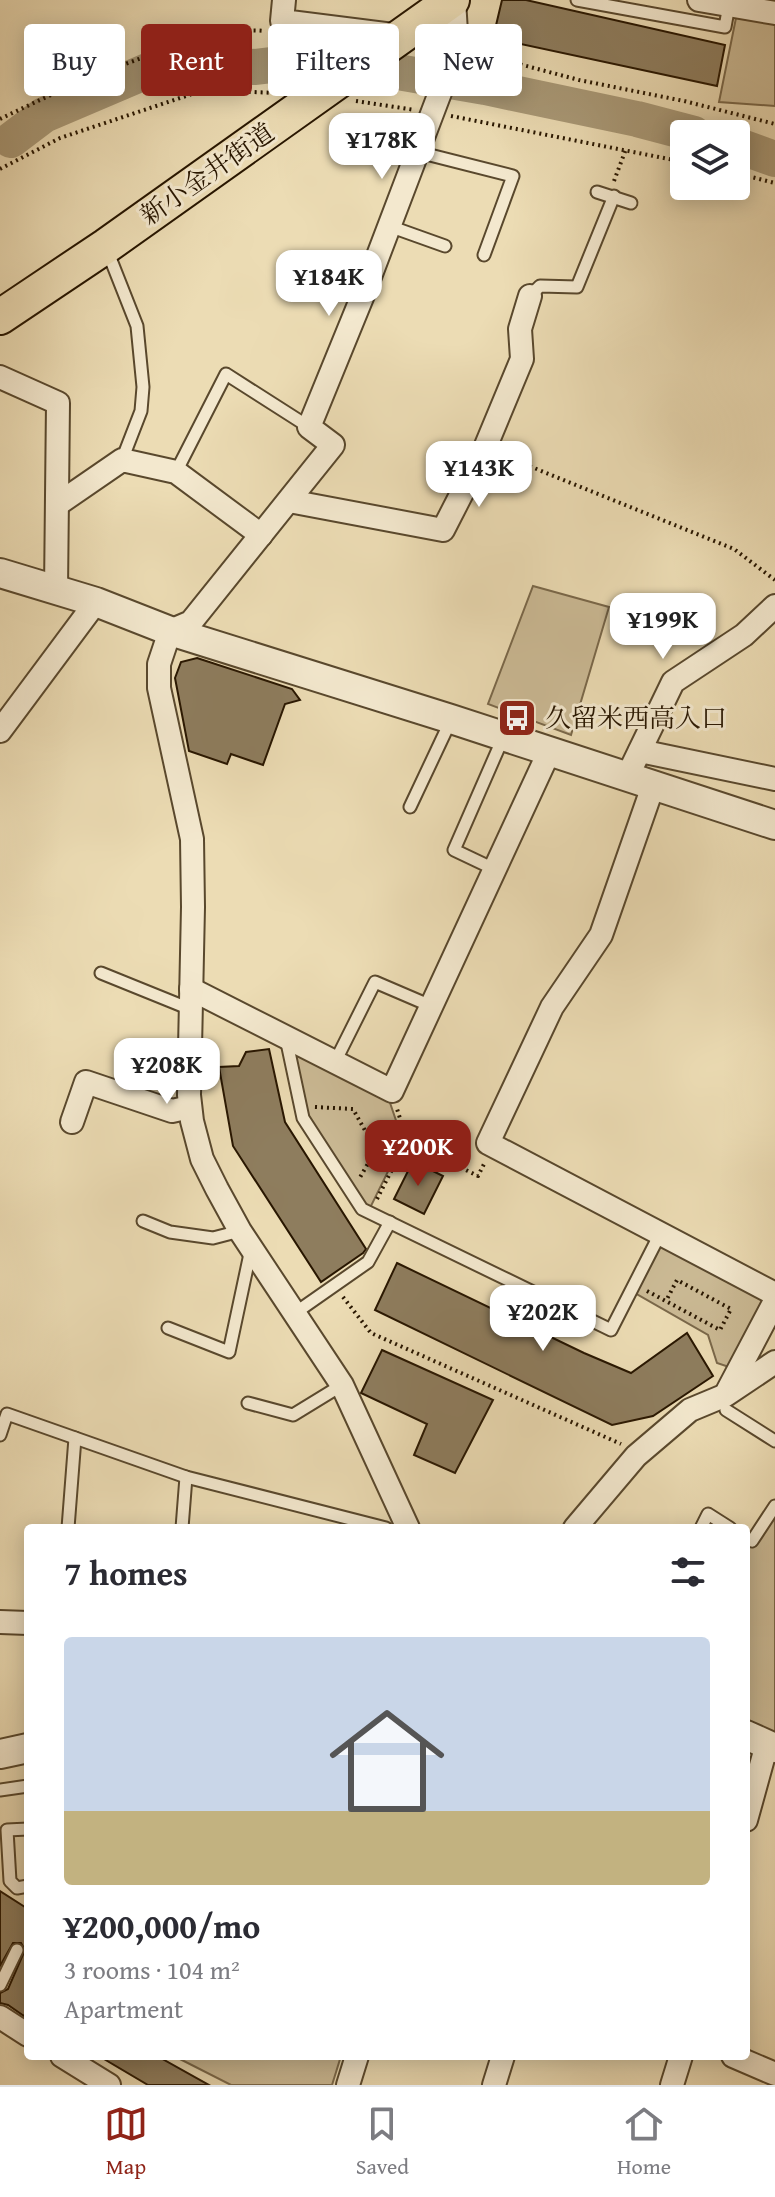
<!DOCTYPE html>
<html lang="en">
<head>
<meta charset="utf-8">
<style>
  :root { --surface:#fff; --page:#f2f2f3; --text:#2b2b33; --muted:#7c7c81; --line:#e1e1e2; --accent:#8f2418 }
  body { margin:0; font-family:"Gentium Book Plus","Noto Serif JP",serif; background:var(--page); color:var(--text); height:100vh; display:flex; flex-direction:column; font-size:30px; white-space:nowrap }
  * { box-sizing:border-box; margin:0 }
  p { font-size:26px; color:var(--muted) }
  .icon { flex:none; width:44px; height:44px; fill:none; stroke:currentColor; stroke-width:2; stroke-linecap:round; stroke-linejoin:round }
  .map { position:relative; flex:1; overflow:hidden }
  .details { position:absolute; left:24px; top:1524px; width:726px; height:536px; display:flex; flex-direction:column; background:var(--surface); border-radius:8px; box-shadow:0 4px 20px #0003 }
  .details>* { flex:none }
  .top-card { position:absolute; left:24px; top:24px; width:728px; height:72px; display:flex; gap:16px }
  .tools { position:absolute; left:670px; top:120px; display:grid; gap:16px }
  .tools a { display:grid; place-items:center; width:80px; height:80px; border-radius:8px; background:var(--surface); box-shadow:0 4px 20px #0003; font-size:40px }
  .price { position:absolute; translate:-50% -68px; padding:0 18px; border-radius:16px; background:#fff; color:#222; font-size:26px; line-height:52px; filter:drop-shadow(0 2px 4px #0008) }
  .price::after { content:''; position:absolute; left:50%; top:48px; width:24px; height:18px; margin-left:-12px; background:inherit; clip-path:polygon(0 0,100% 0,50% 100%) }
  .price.active { background:var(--accent); color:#fff }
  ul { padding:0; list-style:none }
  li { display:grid; align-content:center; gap:16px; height:424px; padding:0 40px }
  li+li { border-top:2px solid var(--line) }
  li span { display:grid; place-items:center; height:248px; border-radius:8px; color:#555 }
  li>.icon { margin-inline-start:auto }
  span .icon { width:144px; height:144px; fill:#fffc; stroke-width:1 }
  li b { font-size:34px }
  h2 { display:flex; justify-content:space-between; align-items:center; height:96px; padding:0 40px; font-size:34px }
  .chip { padding:0 28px; border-radius:8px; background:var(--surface); box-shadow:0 4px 20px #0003; font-size:28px; line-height:72px }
  .chip.active { background:var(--accent); color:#fff }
  .tabs { display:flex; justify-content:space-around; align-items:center; height:112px; border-top:2px solid var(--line); background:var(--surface); font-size:22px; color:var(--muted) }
  .tabs a { display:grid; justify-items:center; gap:4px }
  .tabs .active { color:var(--accent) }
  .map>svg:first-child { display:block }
</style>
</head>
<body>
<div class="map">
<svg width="775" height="2085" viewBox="0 0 775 2085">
  <rect width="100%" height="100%" fill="#ecdcb4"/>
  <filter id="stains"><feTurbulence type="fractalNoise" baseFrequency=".0025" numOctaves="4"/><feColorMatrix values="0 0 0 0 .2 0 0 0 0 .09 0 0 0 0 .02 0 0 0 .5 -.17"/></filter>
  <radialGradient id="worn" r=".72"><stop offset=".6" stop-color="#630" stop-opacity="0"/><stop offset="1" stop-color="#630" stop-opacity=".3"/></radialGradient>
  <!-- green -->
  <g fill="#cbba95" stroke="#7a684a" stroke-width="2">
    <polygon points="737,13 775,20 775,106 719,102"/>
    <polygon points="533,586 609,607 571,735 488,704"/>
    <polygon points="291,1047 388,1097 403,1141 370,1208 364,1205 306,1117"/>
    <polygon points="661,1241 767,1298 732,1368 717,1363 708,1335 635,1293"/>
    <polygon points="775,1506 775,1736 746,1722 746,1538 752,1541"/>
    <polygon points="174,2056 341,2056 332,2085 231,2085"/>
  </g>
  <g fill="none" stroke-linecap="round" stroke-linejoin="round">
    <!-- stream -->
    <polyline stroke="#756547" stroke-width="6" points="0,146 11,140"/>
    <!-- river -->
    <g stroke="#a99977" stroke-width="36">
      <polyline points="11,140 44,115 166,63 254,67 322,59 485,87 637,119 694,134"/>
      <polyline points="736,145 775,159"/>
    </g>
  </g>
  <!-- building -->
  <g fill="#8e7d5e" stroke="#281600" stroke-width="2">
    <polygon points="502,0 526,0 725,45 717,86 493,38"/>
    <polygon points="197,658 292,689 300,700 285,704 263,765 231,754 227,764 189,751 175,678 181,662"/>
    <polygon points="269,1049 285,1122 366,1249 363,1253 321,1282 233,1146 219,1067 239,1066 246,1052"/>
    <polygon points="413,1161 443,1176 424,1214 394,1199"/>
    <polygon points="397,1263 584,1353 631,1373 687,1333 713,1376 653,1416 612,1425 375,1310"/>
    <polygon points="382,1350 493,1400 455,1473 414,1455 427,1424 361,1393"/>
    <polygon points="0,1891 28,1909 28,2009 24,2016 8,2005 0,2003 0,1993 8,1989 25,1950 21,1943 13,1943 0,1966"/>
    <polygon points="99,2056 157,2056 209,2085 148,2085"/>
  </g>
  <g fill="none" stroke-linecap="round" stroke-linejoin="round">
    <!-- service casing -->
    <g stroke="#59482d" stroke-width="15">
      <g id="service">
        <polyline points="577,0 725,27 729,5"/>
        <polyline points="418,152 513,176 484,255"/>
        <polyline points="597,192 631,203"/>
        <polyline points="389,226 445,246"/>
        <polyline points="107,250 137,326 143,387 141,411 122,460"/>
        <polyline points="530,296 540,286 577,287 614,196"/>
        <polyline points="176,472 226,374 309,427"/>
        <polyline points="410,807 451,720"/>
        <polyline points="494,869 454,850 503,738"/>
        <polyline points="101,973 190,1009"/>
        <polyline points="286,1038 303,1118 362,1209 611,1330 660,1234"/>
        <polyline points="335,1062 375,982 431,1006"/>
        <polyline points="143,1221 170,1232 213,1238 240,1231"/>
        <polyline points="295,1313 368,1262 390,1222"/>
        <polyline points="168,1328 229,1352 251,1249"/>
        <polyline points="248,1403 293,1415 342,1385"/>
        <polyline points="726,1410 775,1441"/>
        <polyline points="0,1435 7,1414 186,1477 386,1528"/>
        <polyline points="68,1528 75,1438"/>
        <polyline points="182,1528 186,1477"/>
        <polyline points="701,1528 708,1514 730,1528"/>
        <polyline points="746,1538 752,1541 775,1506"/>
        <polyline points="0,1790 28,1786"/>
        <polyline points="28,1829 7,1830 10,1881 17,1888 28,1886"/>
        <polyline points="0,1985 17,1950"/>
      </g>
    </g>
    <!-- minor casing -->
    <g stroke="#59482d" stroke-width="26">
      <g id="minor">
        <polyline points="284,0 282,21 401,36"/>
        <polyline points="699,0 775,13"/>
        <polyline points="0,377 58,403 56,590"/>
        <polyline points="289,501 443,530 485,448 522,359 520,329 530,296"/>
        <polyline points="58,504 122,460 176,472 261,535"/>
        <polyline points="0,731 96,602"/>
        <polyline points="640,751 775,779"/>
        <polyline points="627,777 673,682 744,635 775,606"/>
        <polyline points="653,786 601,935 552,1007 488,1143 775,1294"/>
        <polyline points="191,989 392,1091 549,752"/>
        <polyline points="72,1122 86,1082 172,1111 190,1107"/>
        <polyline points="728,1390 775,1301"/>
        <polyline points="408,1528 342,1385 240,1231 217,1189 202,1159 192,1121 189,1095 193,907 192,839 159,688 159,664 170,631 191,622 333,445 309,427 365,290 457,48 454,0"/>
        <polyline points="575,1528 636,1456 690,1410 726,1395 775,1362"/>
        <polyline points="0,1622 28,1623"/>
        <polyline points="746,1820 767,1744"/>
        <polyline points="0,2017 28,2035"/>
        <polyline points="62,2056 109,2085"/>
        <polyline points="733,2056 775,2074"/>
        <polyline points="348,2085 357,2056"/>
        <polyline points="494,2085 503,2056"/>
        <polyline points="672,2085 681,2056"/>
      </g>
    </g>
    <!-- tertiary casing -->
    <g stroke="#59482d" stroke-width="32">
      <g id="tertiary">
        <polyline points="0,573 96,602 170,631 451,719 775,825"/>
        <polyline points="746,1735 775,1748"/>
        <polyline points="0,1754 28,1748"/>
      </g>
    </g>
    <!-- primary casing -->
    <g stroke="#281600" stroke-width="38">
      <polyline id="primary" points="0,317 106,246 452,0"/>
    </g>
    <!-- path -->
    <g stroke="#281600" stroke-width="4" stroke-dasharray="2 4" stroke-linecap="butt">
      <polyline points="474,52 579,80 684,101 775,124"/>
      <polyline points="356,101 415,110"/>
      <polyline points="451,116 684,162"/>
      <path d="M0,119C60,90 120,63 185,44C211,37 237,28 264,31"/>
      <polyline points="0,169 60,138 204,90 276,93"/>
      <polyline points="736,173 775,183"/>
      <polyline points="614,181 626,149"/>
      <polyline points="502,455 734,549 775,580"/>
      <polyline points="315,1107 353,1109 376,1150 359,1179"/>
      <polyline points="407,1141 478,1176 485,1162"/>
      <polyline points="377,1199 407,1140 397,1109"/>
      <polyline points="647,1291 720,1330 731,1309 677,1280 666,1301"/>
      <polyline points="343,1297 371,1333 621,1444"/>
    </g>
    <!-- service -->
    <use href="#service" stroke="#f3e8ce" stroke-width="11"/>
    <!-- minor -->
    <use href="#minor" stroke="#f3e8ce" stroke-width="22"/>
    <!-- tertiary -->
    <use href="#tertiary" stroke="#f3e8ce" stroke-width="28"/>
    <!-- primary -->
    <use href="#primary" stroke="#ecdcb4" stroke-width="34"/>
  </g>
  <!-- icons -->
  <defs>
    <g id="bus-square" transform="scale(2)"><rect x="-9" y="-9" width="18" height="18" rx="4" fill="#8f2418" stroke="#f3e8ce"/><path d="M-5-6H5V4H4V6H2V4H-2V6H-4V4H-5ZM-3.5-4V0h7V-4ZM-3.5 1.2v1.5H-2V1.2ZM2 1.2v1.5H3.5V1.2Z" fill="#fff"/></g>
  </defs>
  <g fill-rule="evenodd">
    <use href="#bus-square" x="517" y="718"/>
  </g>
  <g text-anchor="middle" stroke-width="6" stroke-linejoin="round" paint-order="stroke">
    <!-- street labels -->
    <g font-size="26" fill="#281600" stroke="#f3e8ce">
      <text transform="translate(207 174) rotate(-35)" y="9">新小金井街道</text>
    </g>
    <!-- poi labels -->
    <g font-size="26" fill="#281600" stroke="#f3e8ce" text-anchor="start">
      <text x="545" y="727">久留米西高入口</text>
    </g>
  </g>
  <rect width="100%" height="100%" filter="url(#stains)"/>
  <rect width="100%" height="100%" fill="url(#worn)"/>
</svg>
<div class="tools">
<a><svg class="icon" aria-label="layers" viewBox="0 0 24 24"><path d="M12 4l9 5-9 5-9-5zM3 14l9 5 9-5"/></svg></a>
</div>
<b class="price" style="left:382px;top:181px">¥178K</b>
<b class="price" style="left:329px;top:318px">¥184K</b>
<b class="price" style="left:479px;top:509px">¥143K</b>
<b class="price" style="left:663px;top:661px">¥199K</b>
<b class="price" style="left:167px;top:1106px">¥208K</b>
<b class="price active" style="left:418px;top:1188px">¥200K</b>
<b class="price" style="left:543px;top:1353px">¥202K</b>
<div class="top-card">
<a class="chip">Buy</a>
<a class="chip active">Rent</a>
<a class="chip">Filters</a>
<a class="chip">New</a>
</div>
<section class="details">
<h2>7 homes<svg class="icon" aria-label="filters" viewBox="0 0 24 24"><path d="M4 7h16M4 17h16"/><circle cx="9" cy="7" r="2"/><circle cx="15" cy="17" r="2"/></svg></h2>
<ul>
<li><span style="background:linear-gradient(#c9d6e8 70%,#c2b280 0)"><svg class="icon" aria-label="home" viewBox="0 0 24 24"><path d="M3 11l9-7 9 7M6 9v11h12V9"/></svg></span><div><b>¥200,000/mo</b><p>3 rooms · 104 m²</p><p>Apartment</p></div></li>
</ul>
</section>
</div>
<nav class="tabs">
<a class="active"><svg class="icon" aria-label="map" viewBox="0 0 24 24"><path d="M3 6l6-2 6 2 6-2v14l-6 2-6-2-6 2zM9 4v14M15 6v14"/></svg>Map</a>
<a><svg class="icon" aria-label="saved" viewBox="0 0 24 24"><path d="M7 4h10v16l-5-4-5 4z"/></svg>Saved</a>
<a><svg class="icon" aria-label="home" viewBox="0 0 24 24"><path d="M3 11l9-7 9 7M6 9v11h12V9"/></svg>Home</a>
</nav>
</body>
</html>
